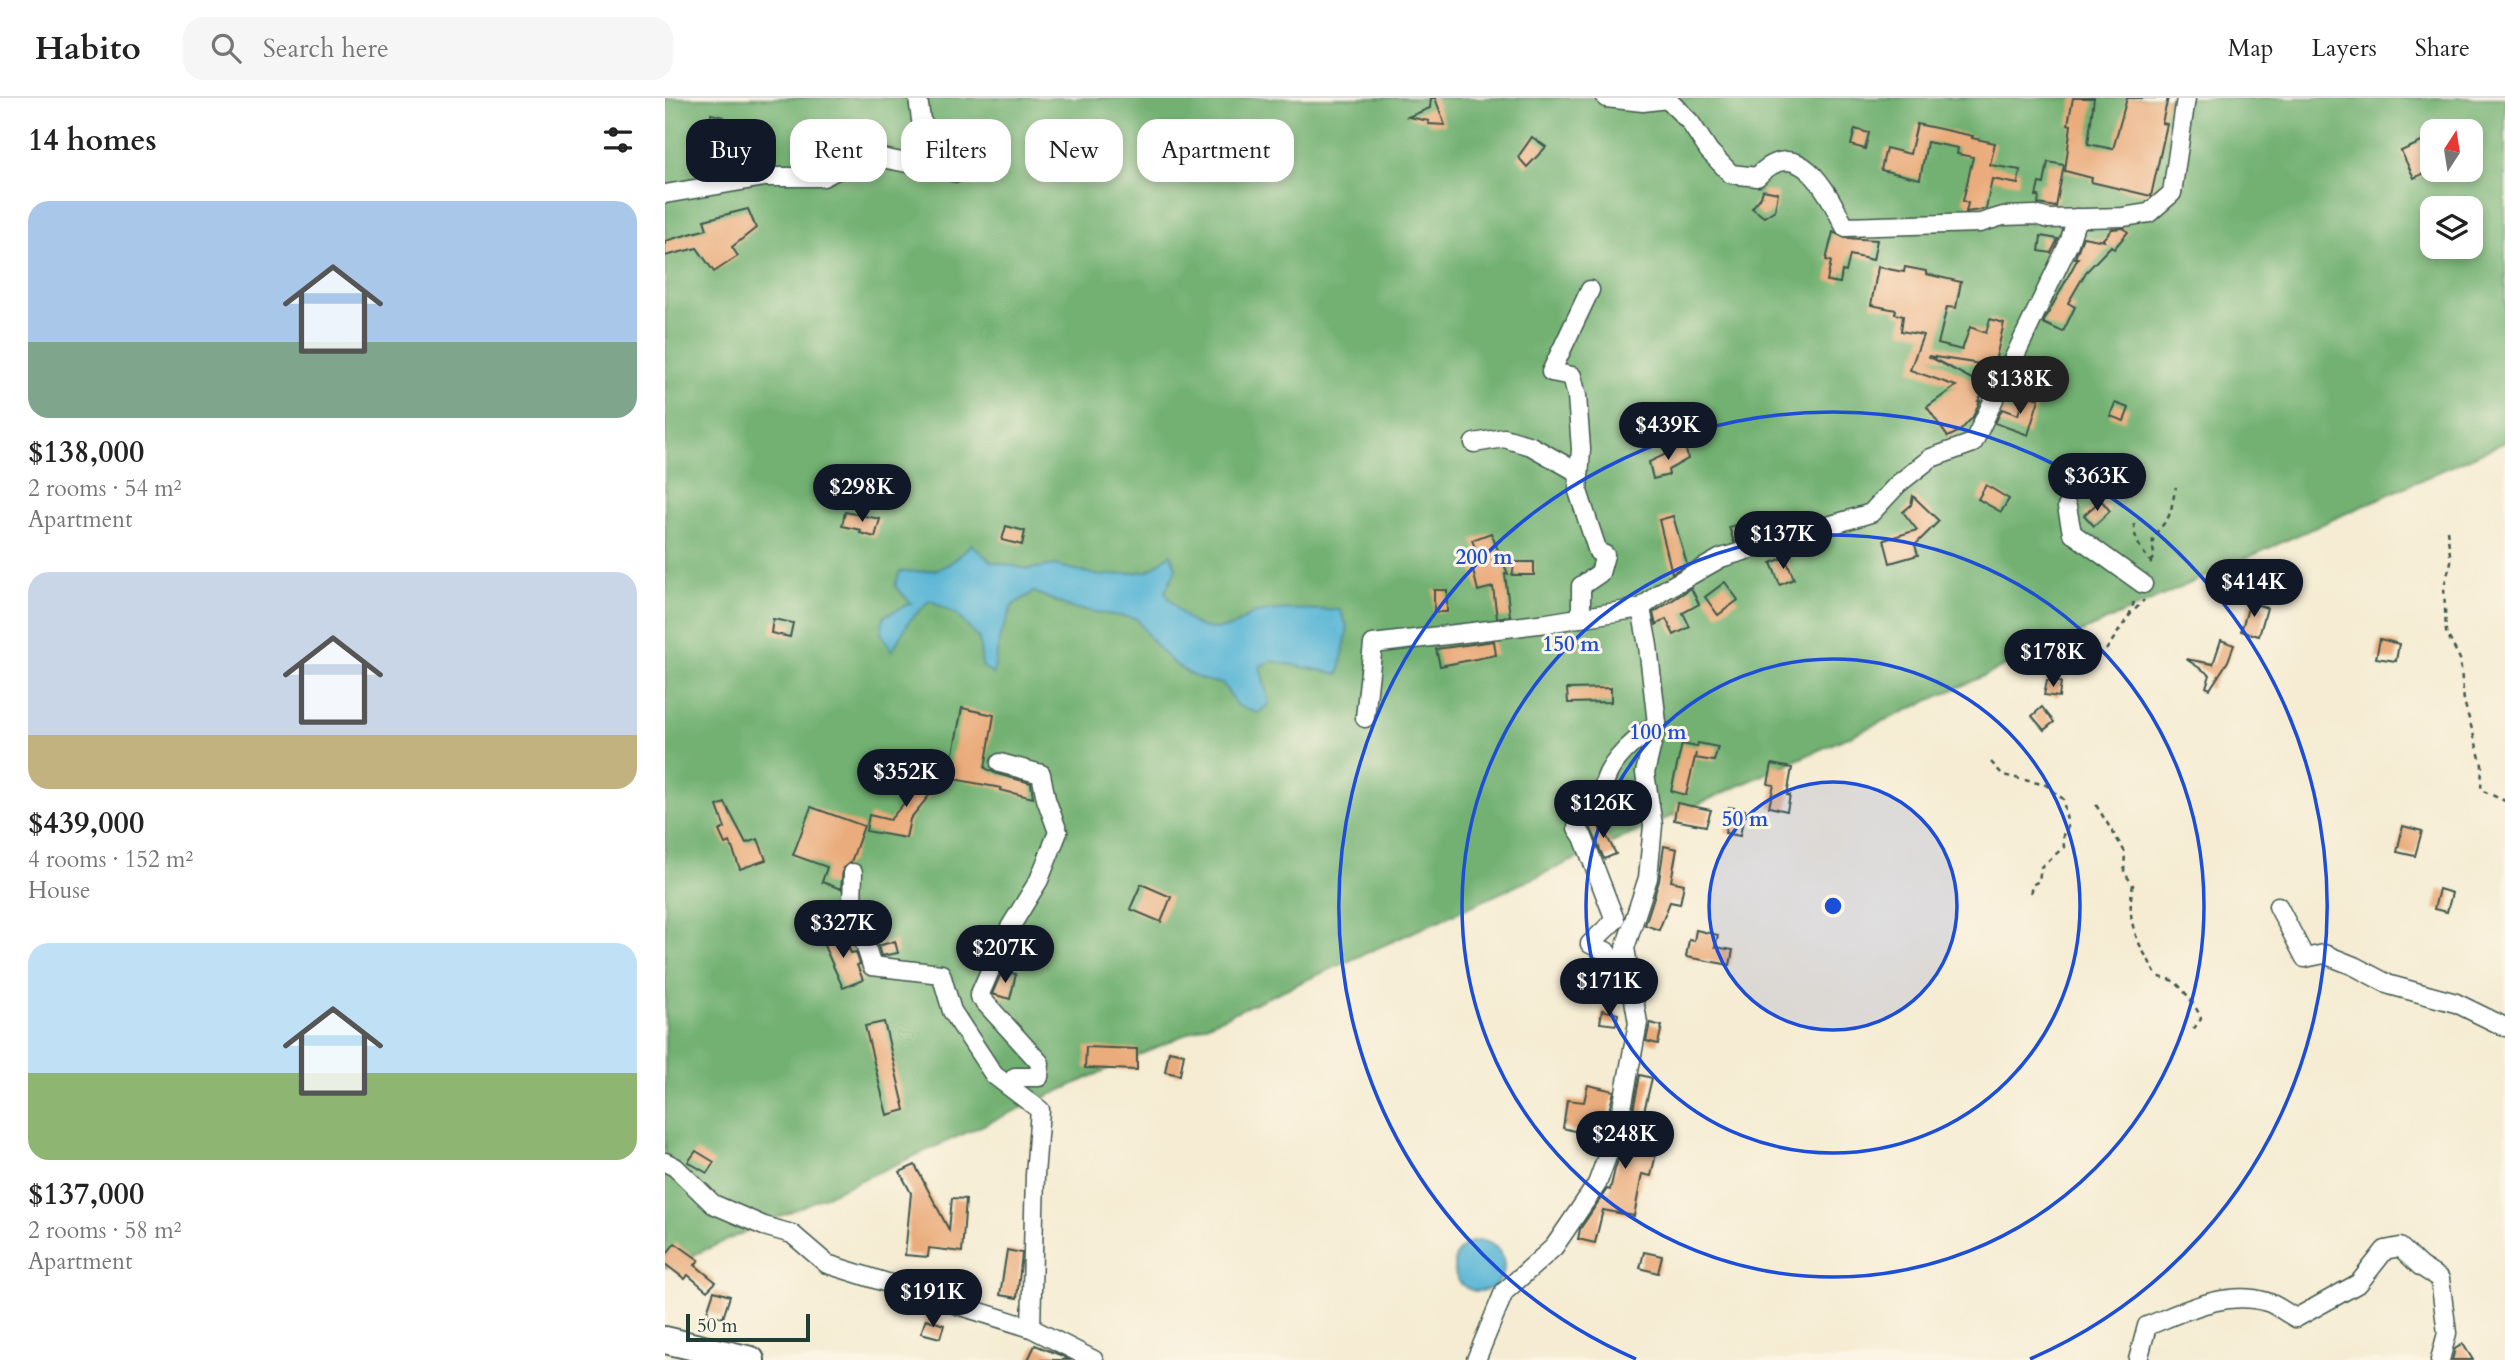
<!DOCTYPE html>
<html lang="en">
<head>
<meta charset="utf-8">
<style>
  :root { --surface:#fff; --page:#f6f6f6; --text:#222; --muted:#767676; --line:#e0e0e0; --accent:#111827 }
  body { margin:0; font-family:Cardo,serif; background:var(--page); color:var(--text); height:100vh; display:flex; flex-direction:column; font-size:26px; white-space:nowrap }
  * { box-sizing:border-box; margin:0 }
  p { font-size:23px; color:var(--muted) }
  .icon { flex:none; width:38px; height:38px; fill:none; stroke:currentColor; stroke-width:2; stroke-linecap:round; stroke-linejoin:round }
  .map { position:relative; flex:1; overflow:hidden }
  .drawer { display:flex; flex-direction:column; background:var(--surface); width:665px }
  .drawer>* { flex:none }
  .banner { position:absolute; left:21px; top:21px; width:665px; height:63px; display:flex; gap:14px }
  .needle { width:46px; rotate:12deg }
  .tools { position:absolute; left:1755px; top:21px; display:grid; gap:14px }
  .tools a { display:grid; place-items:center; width:63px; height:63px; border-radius:14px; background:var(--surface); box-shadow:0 4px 10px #0003; font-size:35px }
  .scale { position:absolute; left:21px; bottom:18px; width:124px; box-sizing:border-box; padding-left:7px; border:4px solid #1f3d34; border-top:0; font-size:19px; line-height:24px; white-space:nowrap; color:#1f3d34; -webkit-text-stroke:5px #fcf5e5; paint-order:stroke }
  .price { position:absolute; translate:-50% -60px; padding:0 16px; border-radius:24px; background:var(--accent); color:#fff; font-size:23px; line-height:46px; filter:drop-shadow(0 2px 4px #0008) }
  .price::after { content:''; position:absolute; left:50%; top:42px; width:21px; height:16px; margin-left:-10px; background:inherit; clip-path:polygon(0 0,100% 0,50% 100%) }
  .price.on { background:#222; color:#fff }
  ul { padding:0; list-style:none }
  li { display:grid; align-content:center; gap:14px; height:371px; padding:0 28px }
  li span { display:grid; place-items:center; height:217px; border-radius:21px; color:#555 }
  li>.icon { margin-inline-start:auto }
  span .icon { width:126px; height:126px; fill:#fffc; stroke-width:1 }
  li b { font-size:30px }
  h2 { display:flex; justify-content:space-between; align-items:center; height:84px; padding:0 28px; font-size:30px }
  .pill { padding:0 24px; border-radius:21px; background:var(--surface); box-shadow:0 4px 10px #0003; font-size:24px; line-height:63px }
  .pill.on { background:var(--accent); color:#fff }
  header { display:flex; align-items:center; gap:42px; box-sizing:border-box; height:98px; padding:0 35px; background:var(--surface); border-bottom:2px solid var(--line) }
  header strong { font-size:33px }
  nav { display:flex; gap:38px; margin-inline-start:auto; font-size:24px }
  .search { width:490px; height:63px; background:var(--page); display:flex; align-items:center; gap:18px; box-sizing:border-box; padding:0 24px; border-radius:21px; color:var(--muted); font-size:26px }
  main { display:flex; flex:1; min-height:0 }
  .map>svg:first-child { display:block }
</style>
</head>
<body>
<header>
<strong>Habito</strong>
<div class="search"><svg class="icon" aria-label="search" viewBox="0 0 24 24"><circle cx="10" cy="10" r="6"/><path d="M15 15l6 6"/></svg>Search here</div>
<nav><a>Map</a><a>Layers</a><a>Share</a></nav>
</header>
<main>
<section class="drawer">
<h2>14 homes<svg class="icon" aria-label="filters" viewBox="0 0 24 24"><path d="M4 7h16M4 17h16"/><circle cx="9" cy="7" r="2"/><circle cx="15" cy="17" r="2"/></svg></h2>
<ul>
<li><span style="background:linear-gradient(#a9c7e8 65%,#7fa58c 0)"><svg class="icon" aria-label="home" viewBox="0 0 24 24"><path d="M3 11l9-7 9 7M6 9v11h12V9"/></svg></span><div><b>$138,000</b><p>2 rooms · 54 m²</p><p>Apartment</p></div></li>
<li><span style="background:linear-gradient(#c9d6e8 75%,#c2b280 0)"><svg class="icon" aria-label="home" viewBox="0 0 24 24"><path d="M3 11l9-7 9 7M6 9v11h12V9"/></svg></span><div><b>$439,000</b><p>4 rooms · 152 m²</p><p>House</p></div></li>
<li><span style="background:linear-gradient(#bfe0f5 60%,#8fb573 0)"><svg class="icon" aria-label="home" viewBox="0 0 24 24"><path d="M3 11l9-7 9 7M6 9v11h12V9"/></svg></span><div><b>$137,000</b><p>2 rooms · 58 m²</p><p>Apartment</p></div></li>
</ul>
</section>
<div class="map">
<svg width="1840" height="1262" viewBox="0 0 1840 1262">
  <rect width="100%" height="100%" fill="#fcf5e5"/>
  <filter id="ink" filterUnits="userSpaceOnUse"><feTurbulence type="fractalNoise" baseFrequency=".0143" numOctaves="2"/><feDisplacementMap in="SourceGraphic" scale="14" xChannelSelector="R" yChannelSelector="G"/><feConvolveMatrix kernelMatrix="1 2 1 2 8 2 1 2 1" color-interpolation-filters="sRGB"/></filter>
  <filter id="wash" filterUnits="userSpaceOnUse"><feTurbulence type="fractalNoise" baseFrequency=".00686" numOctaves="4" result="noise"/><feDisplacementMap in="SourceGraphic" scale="28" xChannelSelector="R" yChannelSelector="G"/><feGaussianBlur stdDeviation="1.57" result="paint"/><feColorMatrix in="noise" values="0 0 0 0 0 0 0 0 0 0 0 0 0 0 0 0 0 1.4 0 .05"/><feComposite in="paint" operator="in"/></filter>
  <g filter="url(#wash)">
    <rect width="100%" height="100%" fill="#f5ecd3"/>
    <!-- forest -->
    <path fill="#72b172" stroke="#487753" stroke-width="2" fill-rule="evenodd" d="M0,0H1840V344L0,1170ZM1768,33H1806V72H1768ZM1768,110H1806V149H1768Z"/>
    <!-- water -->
    <g fill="#58b6d6" stroke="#3c7a85" stroke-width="2">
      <path d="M306,446L327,464L364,471L390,467L436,478L483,473L506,456L511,471L500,494C517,519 532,537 565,529C573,527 580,519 588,516C616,509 647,512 675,512L683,530L674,576L607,563L595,568L604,606L593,615L572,608L558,586C549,584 538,583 531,579C504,567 487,545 472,521L406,510L369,494L348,507L335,538L328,577L317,568L314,541L291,516L265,502L245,522L227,553L216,535L219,518L246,505L230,488L235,474C270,473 281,475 306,446Z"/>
      <circle cx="814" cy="1168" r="25"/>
    </g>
    <g id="blocks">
      <!-- building -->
      <g fill="#eaac7b">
        <polygon points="766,0 770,0 780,27 763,26 764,23 743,19 765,10"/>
        <polygon points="1408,0 1429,0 1423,46 1448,51 1462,0 1503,0 1497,25 1502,26 1486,98 1426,84 1427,80 1400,73 1406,27 1403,26"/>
        <polygon points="46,16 59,19 56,32 43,29"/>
        <polygon points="1252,26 1308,38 1307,40 1330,45 1325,67 1355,72 1353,86 1327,81 1321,111 1301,114 1303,105 1298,103 1308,59 1292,56 1293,50 1262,44 1255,81 1216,72 1221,50 1245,56"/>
        <polygon points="1190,31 1204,35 1200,51 1186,47"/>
        <polygon points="867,39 881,49 862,69 853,59"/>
        <polygon points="1768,39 1768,71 1749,80 1736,53"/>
        <polygon points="1383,64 1399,67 1391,109 1373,106 1374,98 1371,98 1374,85 1379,86"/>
        <polygon points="1098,92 1113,95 1110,112 1099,119 1087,110 1096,99"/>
        <polygon points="83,111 91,130 67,149 73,158 49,174 32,150 0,158 0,143 42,131 39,122"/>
        <polygon points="1459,130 1463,134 1449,151 1446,148 1421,174 1403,205 1410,209 1398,234 1378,225 1413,160 1410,160 1418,139 1439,143 1438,141 1447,131"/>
        <polygon points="1168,134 1180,140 1212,142 1208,162 1185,157 1181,174 1177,173 1175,185 1162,183 1166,163 1161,162"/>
        <polygon points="1376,138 1393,141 1386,155 1374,153"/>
        <polygon points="1213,169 1239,174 1240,169 1261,173 1261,176 1296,184 1291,210 1282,209 1273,246 1297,252 1305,229 1321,235 1325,221 1339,225 1329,268 1263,258 1322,289 1313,303 1315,303 1308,319 1295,333 1283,339 1262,309 1291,288 1245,272 1258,237 1236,233 1238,218 1230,216 1231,212 1206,207"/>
        <polygon points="1359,296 1374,301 1363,337 1330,325 1337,311 1353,317"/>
        <polygon points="1450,305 1464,310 1459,323 1445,318"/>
        <polygon points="993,314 1009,317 1007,331 991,329"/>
        <polygon points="1020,347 1023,361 1003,372 1004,377 988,381 984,364"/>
        <polygon points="1321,387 1344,401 1336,414 1313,401"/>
        <polygon points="1248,398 1274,423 1250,447 1253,457 1225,465 1219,442 1252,432 1238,414 1246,407"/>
        <polygon points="1436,402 1445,413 1429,428 1419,417"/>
        <polygon points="180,414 215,421 210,439 195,435 196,432 177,428"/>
        <polygon points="1008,418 1022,466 1007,475 994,422"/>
        <polygon points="1078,425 1083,439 1069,444 1064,429"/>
        <polygon points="341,428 360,433 357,447 337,442"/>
        <polygon points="826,435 843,476 840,476 845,518 832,520 828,489 813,493 806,464 815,462 807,442"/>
        <polygon points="1120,459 1129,481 1115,487 1106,465"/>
        <polygon points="850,464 869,464 869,477 847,477"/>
        <polygon points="1060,484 1073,502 1053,517 1040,499"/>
        <polygon points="1026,490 1034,506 1018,515 1025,529 1009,537 1001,521 991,527 988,515"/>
        <rect x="769" y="492" width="13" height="22"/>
        <polygon points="1585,504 1602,510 1594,538 1576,533"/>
        <polygon points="108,521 128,525 125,539 106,535"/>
        <polygon points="1715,541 1734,546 1731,563 1711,560"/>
        <polygon points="1556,542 1569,547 1563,563 1545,591 1541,589 1545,577 1521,561 1548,566"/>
        <polygon points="829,543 831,557 775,568 771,551"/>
        <polygon points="1382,582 1396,584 1394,599 1379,597"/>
        <polygon points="946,590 946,604 903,605 902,591"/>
        <polygon points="1377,609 1389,624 1379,632 1367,618"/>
        <polygon points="297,610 329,617 320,670 332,676 366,685 368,700 335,692 336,690 283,680"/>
        <polygon points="1033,645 1053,649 1049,663 1030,660 1031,655 1021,697 1006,693 1017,646 1032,649"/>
        <polygon points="1107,666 1127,670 1122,697 1125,697 1122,713 1104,709 1109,687 1103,686"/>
        <polygon points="269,669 280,678 245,721 241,740 201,733 204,717 225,722"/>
        <polygon points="60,705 81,745 93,741 101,762 75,771 65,744 60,746 54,733 60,730 52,708"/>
        <polygon points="1012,705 1046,712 1041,728 1009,722"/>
        <polygon points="146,709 199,728 186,764 178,770 176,791 157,784 162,769 128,757"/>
        <polygon points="1064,709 1080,712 1075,738 1060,735"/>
        <polygon points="938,724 941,725 939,733 951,756 939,761 925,729"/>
        <polygon points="1738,728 1757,733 1750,758 1732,754"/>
        <polygon points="999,748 1012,751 1006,783 1019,786 1015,806 1005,804 994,832 980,827 994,783"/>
        <polygon points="476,786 506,799 496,824 465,811"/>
        <polygon points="1774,791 1787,795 1782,814 1769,811"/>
        <polygon points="1031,832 1053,837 1050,849 1068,852 1065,867 1021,859 1024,842 1029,843"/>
        <polygon points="177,834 186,855 191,854 195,866 192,867 198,882 178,890 157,843"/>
        <polygon points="230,843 233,855 216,858 213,848"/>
        <polygon points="337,873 351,876 345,901 327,896"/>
        <polygon points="937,912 953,916 951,927 935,925"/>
        <polygon points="219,924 240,1012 222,1017 200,928"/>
        <polygon points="985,925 997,928 993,946 981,943"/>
        <polygon points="421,949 472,951 472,972 420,970"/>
        <polygon points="504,953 519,956 515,977 500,974"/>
        <polygon points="975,977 987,980 971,1047 992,1052 986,1078 977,1076 969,1118 938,1112 930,1145 913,1141 915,1131 942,1091 945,1092 950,1071 965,1028"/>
        <polygon points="923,987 949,993 938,1037 921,1033 920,1036 898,1030 902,1002 919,1004"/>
        <polygon points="31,1053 49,1064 42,1075 23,1064"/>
        <polygon points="250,1067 284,1132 287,1100 301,1101 297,1154 264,1150 263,1159 240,1157 246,1095 235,1074"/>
        <polygon points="10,1145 34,1162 30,1167 51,1184 42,1193 23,1177 20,1181 0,1166 0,1158"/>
        <polygon points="342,1152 357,1155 352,1200 335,1197"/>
        <polygon points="979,1154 997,1158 993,1175 975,1170"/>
        <polygon points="49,1193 65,1198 58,1220 42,1214"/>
        <polygon points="261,1221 279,1227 275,1240 256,1235"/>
        <polygon points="1798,1246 1808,1262 1787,1262 1790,1251"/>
        <polygon points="370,1247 395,1257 404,1262 363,1262"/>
      </g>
    </g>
  </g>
  <g filter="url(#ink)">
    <use href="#blocks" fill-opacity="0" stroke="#3f574c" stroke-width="2"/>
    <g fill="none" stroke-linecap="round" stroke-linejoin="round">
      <!-- minor casing -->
      <g stroke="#3f574c" stroke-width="21">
        <g id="minor">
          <path d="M941,0L978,4L1002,1L1025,24L1044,53L1066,76L1092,79C1134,34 1163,95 1180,129L1315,125L1338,118L1370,117L1384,121L1458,119L1484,115L1507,95L1521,0"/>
          <polyline points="0,96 100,79 158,79 202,57 292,75 281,66 256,22 253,0"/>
          <polyline points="809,345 839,340 866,348 914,375"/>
          <polyline points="1402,409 1407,435 1478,486"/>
          <polyline points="916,520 916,488 935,475 940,457 933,454 913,393 916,351 912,298 907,278 886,274 925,192"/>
          <polyline points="700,620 708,546 882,525 976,510"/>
          <polyline points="335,665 376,676 381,701 393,734 374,782 341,836 314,898 375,965 374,979 350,979 344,988"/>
          <polyline points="188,775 187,805 207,868 276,876 287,913 329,977 375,1012 370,1077 366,1230"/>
          <polyline points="1613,808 1640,860 1659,856 1689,868 1725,887 1791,905 1840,929"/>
          <path d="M963,885L941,853L925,846L950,822L918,739L912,730L917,717L934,714C936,703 937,690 941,680C950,657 974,640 992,625"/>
          <polyline points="0,1064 10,1069 48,1106 99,1128 127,1136 162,1166 366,1230 429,1262"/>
          <polyline points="811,1262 839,1194 889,1149 932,1086 954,1026 973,925 960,850 983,780 988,727 980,675 992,625 983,548 976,510 996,494 1056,460 1206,415 1233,386 1266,360 1308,345 1404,145 1412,120"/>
          <path d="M1473,1262L1482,1228C1518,1214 1562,1191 1602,1204C1612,1207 1621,1215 1631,1220L1694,1185L1720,1152L1735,1149L1755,1168L1775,1181L1782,1235L1775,1262"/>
        </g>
      </g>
      <!-- primary casing -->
      <g stroke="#3f574c" stroke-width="30">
        <polyline id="primary" points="0,1242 86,1262"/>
      </g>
      <!-- path -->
      <g stroke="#3f574c" stroke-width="2.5" stroke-dasharray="5 5" stroke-linecap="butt">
        <path d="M1469,426C1469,442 1476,452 1486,464L1485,470"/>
        <polyline points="1782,432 1786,464 1779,488 1781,534 1795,561 1799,603 1817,667 1816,692 1840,703"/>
        <path d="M1486,464L1490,459C1484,439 1490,437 1501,423C1507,415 1508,399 1511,389"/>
        <polyline points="1464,518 1470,501"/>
        <polyline points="1441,552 1464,518 1479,502"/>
        <polyline points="1326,664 1338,677 1381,687 1398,701 1403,729 1398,737 1399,749 1376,769 1374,783 1367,787 1365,797"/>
        <path d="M1431,707L1460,754L1459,774L1468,787C1462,817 1468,838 1484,863C1486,867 1489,875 1492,877C1496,881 1503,880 1508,883C1517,888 1534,912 1536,921L1527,933"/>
      </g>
      <!-- minor -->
      <use href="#minor" stroke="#fff" stroke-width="18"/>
      <!-- primary -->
      <use href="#primary" stroke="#fff" stroke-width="26"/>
    </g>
  </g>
  <!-- distance rings -->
  <circle cx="1168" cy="808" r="124" fill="#1d4ed8" fill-opacity=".12"/>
  <g fill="none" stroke="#1d4ed8" stroke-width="3.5">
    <circle cx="1168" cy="808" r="124"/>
    <circle cx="1168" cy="808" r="247"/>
    <circle cx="1168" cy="808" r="371"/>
    <path d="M971 1261A494 494 0 1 1 1365 1261"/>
  </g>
  <circle cx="1168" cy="808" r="10" fill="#1d4ed8" stroke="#fcf5e5" stroke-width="3.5"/>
  <g font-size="21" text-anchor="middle" font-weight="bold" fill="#1d4ed8" stroke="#fcf5e5" stroke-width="6" stroke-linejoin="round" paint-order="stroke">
    <text x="819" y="466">200 m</text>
    <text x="906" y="553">150 m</text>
    <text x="993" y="641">100 m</text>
    <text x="1080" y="728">50 m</text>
  </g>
</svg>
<div class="tools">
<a><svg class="needle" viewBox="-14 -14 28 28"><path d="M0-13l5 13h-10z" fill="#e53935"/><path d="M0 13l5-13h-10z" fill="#767676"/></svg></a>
<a><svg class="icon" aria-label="layers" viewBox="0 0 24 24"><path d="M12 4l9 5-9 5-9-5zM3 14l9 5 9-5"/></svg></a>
</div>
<div class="scale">50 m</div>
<b class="price on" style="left:1355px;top:318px">$138K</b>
<b class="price" style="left:1003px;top:364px">$439K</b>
<b class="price" style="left:1432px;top:415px">$363K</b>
<b class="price" style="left:197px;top:426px">$298K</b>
<b class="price" style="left:1118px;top:473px">$137K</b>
<b class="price" style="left:1589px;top:521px">$414K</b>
<b class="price" style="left:1388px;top:591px">$178K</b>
<b class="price" style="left:241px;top:711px">$352K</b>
<b class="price" style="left:938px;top:742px">$126K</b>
<b class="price" style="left:178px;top:862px">$327K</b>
<b class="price" style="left:340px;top:887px">$207K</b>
<b class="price" style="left:944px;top:920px">$171K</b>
<b class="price" style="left:960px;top:1073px">$248K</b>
<b class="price" style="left:268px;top:1231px">$191K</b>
<div class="banner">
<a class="pill on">Buy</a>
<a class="pill">Rent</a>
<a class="pill">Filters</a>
<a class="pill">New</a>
<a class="pill">Apartment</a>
</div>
</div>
</main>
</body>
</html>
